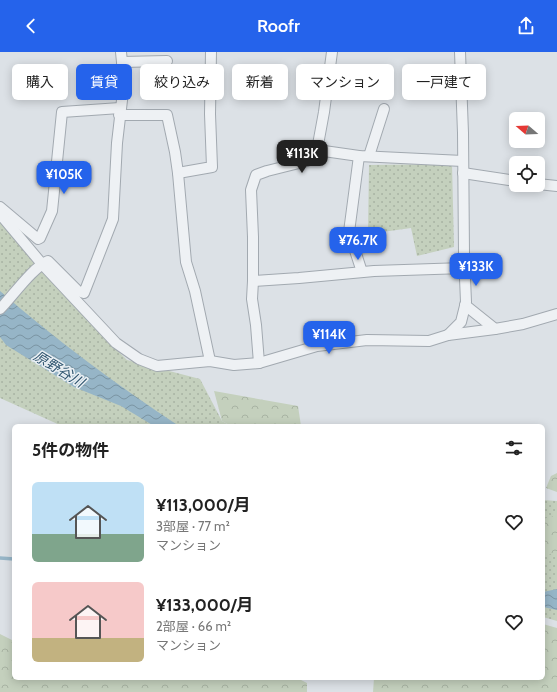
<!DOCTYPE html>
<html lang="ja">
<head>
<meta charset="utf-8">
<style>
  :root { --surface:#fff; --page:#f6f6f6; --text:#222; --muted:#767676; --accent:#2563eb }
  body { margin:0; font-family:Cabin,"Noto Sans JP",sans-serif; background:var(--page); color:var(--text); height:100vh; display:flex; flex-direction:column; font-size:15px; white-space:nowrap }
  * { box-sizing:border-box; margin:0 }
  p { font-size:13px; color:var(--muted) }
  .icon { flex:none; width:22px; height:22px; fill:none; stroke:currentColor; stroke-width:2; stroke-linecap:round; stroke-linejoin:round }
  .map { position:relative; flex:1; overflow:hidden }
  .sheet { position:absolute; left:12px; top:372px; width:533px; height:256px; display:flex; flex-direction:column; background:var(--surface); border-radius:6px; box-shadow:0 2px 10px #0003 }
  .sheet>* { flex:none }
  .hud { position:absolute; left:12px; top:12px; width:533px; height:36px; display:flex; gap:8px }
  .needle { width:26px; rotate:289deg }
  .fabs { position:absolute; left:509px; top:60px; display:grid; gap:8px }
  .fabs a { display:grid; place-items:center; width:36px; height:36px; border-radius:6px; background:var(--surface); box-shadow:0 2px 10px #0003; font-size:20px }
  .price { position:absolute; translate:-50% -34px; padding:0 9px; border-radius:8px; background:var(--accent); color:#fff; font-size:13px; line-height:26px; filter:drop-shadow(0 1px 2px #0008) }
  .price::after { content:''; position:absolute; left:50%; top:24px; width:12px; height:9px; margin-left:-6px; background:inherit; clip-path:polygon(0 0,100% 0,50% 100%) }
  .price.selected { background:#222; color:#fff }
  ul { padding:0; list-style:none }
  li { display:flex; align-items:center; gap:12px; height:100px; padding:0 20px }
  li span { display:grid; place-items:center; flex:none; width:112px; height:80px; border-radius:6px; color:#555 }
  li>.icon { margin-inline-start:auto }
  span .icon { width:48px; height:48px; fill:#fffc; stroke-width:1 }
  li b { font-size:17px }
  h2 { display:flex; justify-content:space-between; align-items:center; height:48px; padding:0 20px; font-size:17px }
  .pill { padding:0 14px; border-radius:6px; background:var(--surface); box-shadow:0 2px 10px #0003; font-size:14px; line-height:36px }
  .pill.selected { background:var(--accent); color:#fff }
  header { display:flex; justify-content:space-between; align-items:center; height:52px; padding:0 20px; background:var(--accent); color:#fff; font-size:18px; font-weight:600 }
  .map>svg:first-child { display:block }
</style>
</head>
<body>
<header><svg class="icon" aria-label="back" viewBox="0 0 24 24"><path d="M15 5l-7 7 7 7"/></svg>Roofr<svg class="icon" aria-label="share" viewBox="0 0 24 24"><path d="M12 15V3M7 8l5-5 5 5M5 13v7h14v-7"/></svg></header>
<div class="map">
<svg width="557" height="640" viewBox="0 0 557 640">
  <defs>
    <pattern id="grass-dots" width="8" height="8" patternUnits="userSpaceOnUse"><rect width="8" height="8" fill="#c4d0bd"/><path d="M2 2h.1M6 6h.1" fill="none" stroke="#a8b3a3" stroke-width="1.8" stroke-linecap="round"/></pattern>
    <pattern id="forest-crowns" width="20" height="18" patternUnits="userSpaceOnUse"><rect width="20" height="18" fill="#c4d0bd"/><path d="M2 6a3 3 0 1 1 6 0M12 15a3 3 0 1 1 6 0" fill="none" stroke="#a8b3a3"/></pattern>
    <pattern id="water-waves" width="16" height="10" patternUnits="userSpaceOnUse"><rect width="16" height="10" fill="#96b5c7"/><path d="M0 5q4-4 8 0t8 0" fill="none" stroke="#7a94a3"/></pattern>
  </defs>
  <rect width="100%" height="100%" fill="#dce1e6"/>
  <!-- grass -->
  <g fill="url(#grass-dots)">
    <polygon points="452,112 454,195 417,204 411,176 368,182 369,113"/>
    <polygon points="0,167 113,294 127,308 200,327 222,369 231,374 62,374 0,346"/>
    <polygon points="543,448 557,449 557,569 543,565"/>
  </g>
  <!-- forest -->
  <g fill="url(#forest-crowns)">
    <polygon points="214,339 298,354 301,374 231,374 222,369"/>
    <polygon points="557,421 557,440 546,436 551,424"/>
    <polygon points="557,463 557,499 546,504 543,504 543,467"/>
    <polygon points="543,572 557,576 557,640 373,640 374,626 543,626"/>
    <polygon points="0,582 14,589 14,626 297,626 307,631 307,640 0,640"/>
  </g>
  <!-- water -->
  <g fill="url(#water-waves)">
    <path d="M0,239C56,288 117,333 179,374H154L121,354L74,335L6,293L0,285Z"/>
    <polygon points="557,537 557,558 543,555 543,540"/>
  </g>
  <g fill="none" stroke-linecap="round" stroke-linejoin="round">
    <!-- stream -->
    <polyline stroke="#96b5c7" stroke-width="3.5" points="0,506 14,507"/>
    <!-- street casing -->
    <g stroke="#a2a9b0" stroke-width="12">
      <g id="street">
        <polyline points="122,10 167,9"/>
        <polyline points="119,63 167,63 175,100 178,121 186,210 195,239 210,309"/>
        <polyline points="317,98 359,104 463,109"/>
        <polyline points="359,104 349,180 362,220"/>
        <polyline points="369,104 384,57"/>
        <polyline points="178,121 212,115 210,62 211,0"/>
        <polyline points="463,121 516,129"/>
        <polyline points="538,132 557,134"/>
        <polyline points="0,155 38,187 40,186 52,159 62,60 120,56"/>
        <polyline points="0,162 42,212 116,291 139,307 157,314 210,309 234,313 259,311 317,294 367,288 429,289 448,283 495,277 523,272 557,262"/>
        <polyline points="253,229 299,226 374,219 464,216"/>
        <polyline points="465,253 495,277"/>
        <path d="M0,257C12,245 33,215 48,209L78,239L84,241L113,167L117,91L124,31L121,0"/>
        <polyline points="448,283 461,270 466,250 464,202 463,81 460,0"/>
        <polyline points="259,311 256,273 252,247 253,229 253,185 251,138 256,123 267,119 307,109 317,98 324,60 332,0"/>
      </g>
    </g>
    <!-- street -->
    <use href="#street" stroke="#eef1f4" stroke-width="10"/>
  </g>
  <g text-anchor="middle" stroke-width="3" stroke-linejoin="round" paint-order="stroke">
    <!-- water labels -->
    <g font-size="14" font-style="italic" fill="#305670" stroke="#ebf0f4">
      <text transform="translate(59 317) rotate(31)" y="5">原野谷川</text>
    </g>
  </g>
</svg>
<div class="fabs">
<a><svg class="needle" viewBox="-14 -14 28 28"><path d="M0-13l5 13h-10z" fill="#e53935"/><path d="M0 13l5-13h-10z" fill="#767676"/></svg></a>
<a><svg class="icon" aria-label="locate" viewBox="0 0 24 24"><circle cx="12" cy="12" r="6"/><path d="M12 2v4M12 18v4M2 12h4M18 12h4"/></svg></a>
</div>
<b class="price selected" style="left:302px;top:122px">¥113K</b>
<b class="price" style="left:64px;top:143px">¥105K</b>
<b class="price" style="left:358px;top:209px">¥76.7K</b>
<b class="price" style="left:476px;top:235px">¥133K</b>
<b class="price" style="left:329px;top:303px">¥114K</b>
<div class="hud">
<a class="pill">購入</a>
<a class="pill selected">賃貸</a>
<a class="pill">絞り込み</a>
<a class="pill">新着</a>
<a class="pill">マンション</a>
<a class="pill">一戸建て</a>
</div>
<section class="sheet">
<h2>5件の物件<svg class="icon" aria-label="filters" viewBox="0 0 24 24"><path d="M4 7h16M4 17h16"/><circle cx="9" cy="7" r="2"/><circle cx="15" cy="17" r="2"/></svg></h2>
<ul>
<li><span style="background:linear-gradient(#bfe0f5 65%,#7fa58c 0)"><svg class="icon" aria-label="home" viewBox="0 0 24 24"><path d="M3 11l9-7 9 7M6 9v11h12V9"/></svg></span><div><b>¥113,000/月</b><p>3部屋 · 77 m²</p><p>マンション</p></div><svg class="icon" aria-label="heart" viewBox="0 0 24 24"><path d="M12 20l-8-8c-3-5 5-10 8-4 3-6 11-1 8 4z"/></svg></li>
<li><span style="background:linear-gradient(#f6c9c9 70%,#c2b280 0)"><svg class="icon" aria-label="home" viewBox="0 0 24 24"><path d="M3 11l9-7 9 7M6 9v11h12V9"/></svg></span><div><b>¥133,000/月</b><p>2部屋 · 66 m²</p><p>マンション</p></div><svg class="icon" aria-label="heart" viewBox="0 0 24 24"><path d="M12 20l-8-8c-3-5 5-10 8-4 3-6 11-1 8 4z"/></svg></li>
</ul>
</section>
</div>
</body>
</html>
